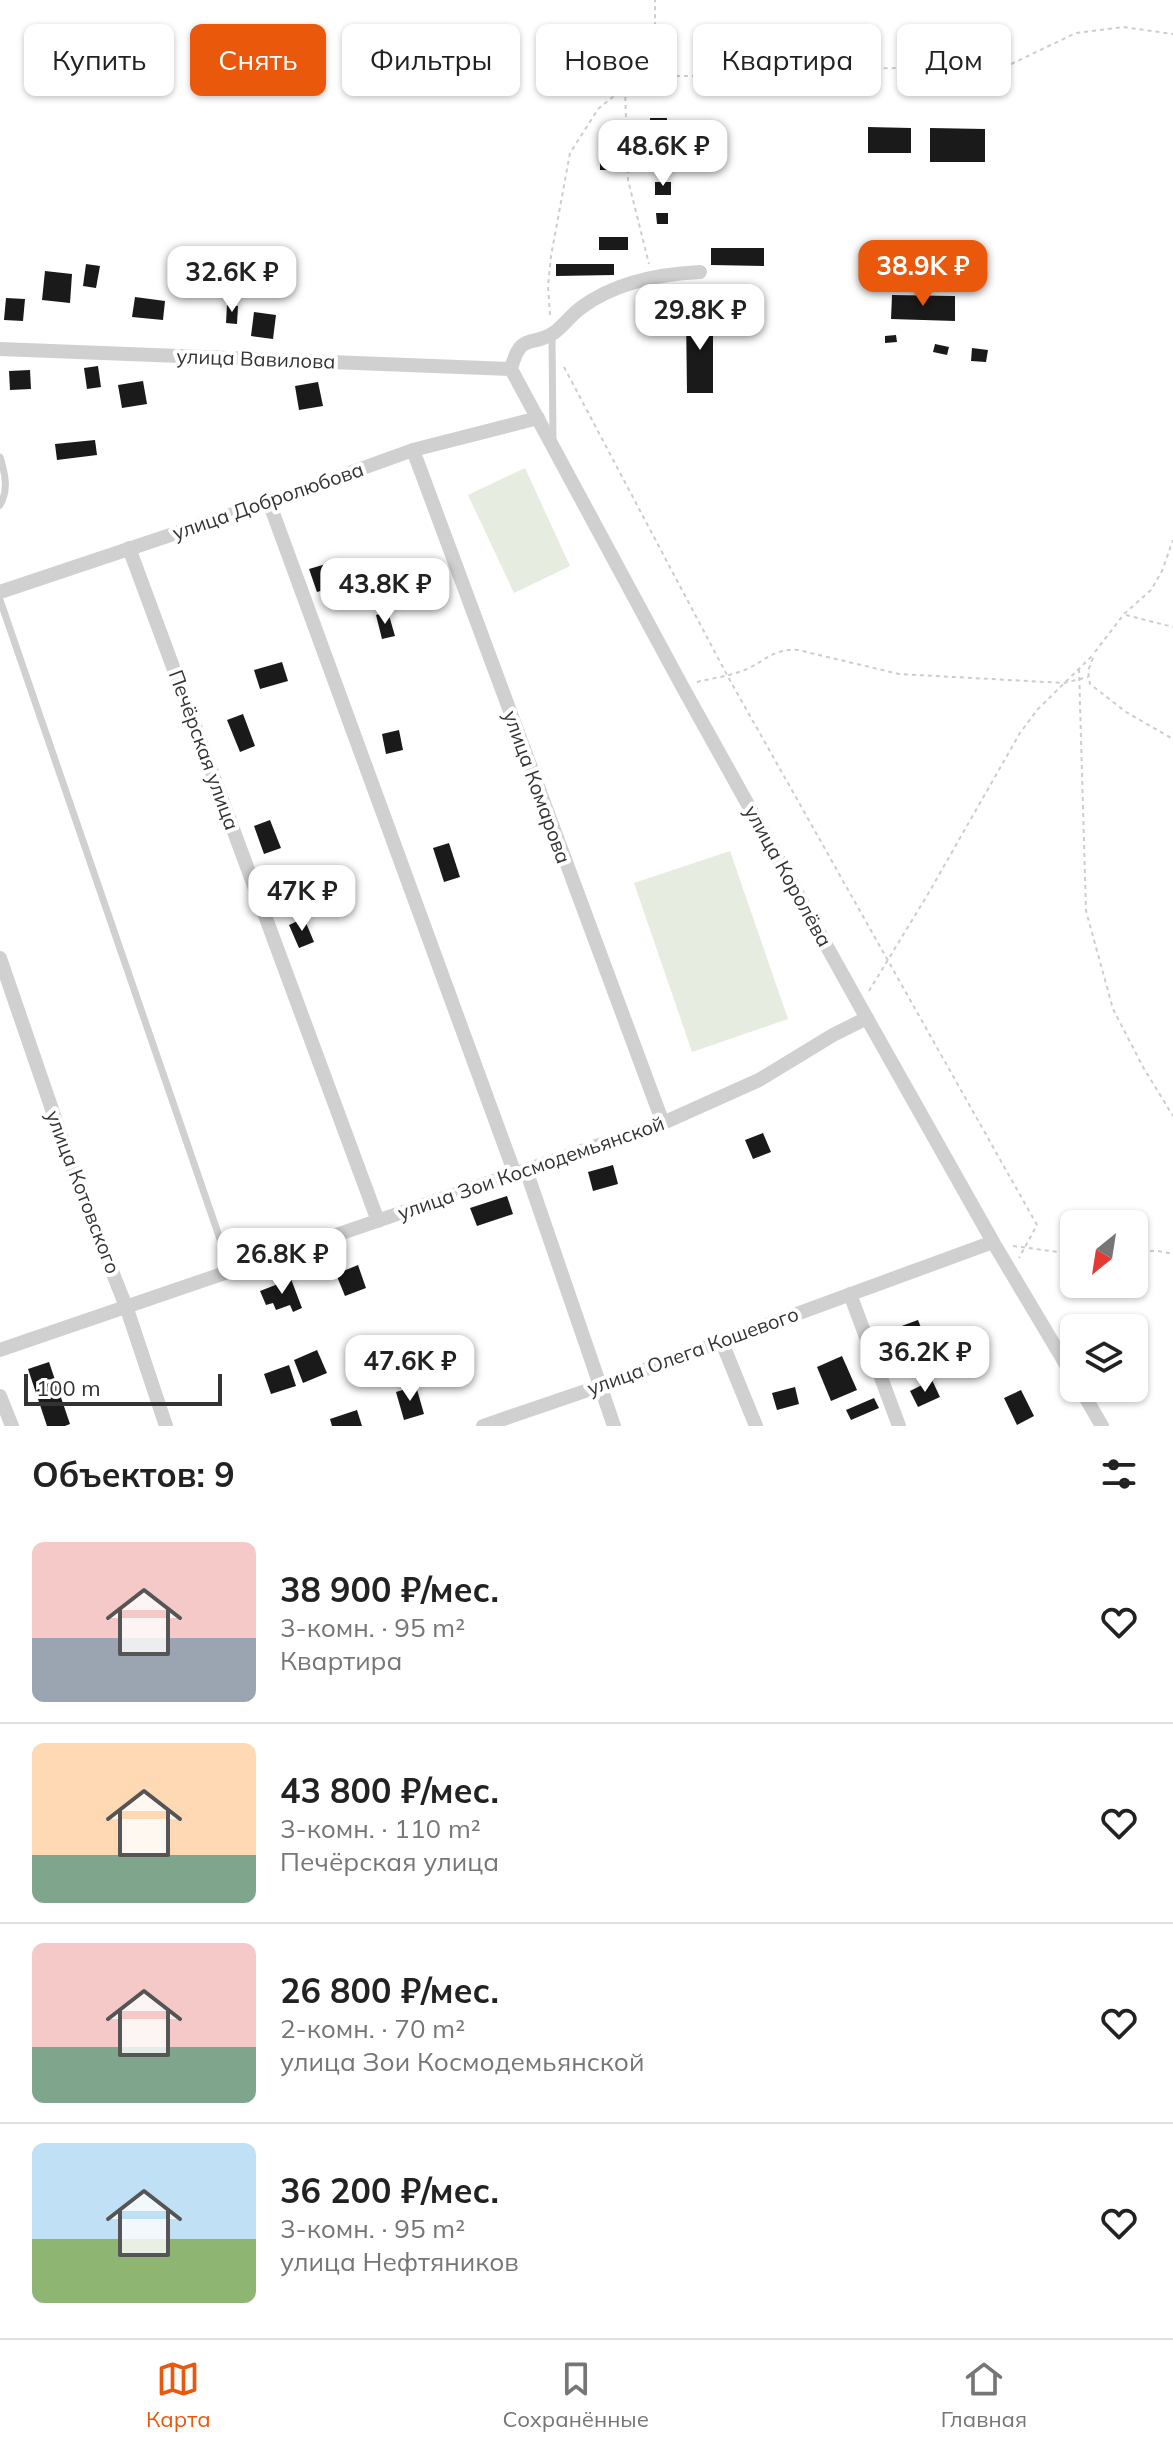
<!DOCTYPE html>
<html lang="ru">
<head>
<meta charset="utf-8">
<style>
  :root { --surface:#fff; --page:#f6f6f6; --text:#222; --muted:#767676; --line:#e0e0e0; --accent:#ea580c }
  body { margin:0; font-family:Mulish,sans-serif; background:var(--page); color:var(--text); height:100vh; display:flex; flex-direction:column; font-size:30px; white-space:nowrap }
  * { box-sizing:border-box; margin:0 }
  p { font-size:26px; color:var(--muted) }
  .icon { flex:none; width:44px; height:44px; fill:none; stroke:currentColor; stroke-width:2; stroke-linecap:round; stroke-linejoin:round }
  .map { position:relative; height:1426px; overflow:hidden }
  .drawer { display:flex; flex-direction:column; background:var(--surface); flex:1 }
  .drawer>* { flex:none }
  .hud { position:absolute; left:24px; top:24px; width:1126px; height:72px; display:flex; gap:16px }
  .needle { width:52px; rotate:210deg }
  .tools { position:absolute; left:1060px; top:1210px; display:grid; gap:16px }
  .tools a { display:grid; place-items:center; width:88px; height:88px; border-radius:12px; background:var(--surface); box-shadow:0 2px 6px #0004; font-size:40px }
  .scale { position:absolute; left:24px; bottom:20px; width:198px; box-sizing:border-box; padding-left:8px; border:4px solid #333; border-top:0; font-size:22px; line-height:28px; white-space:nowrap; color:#333; -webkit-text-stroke:6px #fff; paint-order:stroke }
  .price { position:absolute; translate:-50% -68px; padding:0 18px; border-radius:16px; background:#fff; color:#222; font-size:26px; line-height:52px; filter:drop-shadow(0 2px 4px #0008) }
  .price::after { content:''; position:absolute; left:50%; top:48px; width:24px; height:18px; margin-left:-12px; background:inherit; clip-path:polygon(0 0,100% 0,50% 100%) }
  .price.active { background:var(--accent); color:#fff }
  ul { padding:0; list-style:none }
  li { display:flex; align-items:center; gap:24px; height:200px; padding:0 32px }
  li+li { border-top:2px solid var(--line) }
  li span { display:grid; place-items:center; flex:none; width:224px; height:160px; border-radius:12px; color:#555 }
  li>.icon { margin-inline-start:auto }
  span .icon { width:96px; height:96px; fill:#fffc; stroke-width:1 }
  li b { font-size:34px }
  h2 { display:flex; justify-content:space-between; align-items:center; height:96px; padding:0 32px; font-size:34px }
  .tag { padding:0 28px; border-radius:12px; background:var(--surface); box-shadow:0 2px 6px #0004; font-size:28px; line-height:72px }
  .tag.active { background:var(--accent); color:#fff }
  .menu { display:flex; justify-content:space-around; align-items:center; height:112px; border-top:2px solid var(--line); background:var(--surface); font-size:22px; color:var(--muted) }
  .menu a { display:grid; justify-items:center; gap:4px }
  .menu .active { color:var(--accent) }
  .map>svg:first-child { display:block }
</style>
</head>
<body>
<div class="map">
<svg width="1173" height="1426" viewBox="0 0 1173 1426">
  <rect width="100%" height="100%" fill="#fff"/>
  <!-- green -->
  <g fill="#e6ecdf">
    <polygon points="525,468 570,566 514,593 468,495"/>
    <polygon points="730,851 788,1019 692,1052 634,883"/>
  </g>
  <!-- building -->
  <g fill="#1a1a1a">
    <rect x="650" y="118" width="17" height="14"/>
    <polygon points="868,127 911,128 911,153 868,153"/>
    <polygon points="930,128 985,129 985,162 930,162"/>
    <rect x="654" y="138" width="20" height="10"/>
    <rect x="635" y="152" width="20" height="18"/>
    <rect x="600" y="155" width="20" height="15"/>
    <rect x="655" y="182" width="16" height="13"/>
    <polygon points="656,213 668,213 668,224 657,224"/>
    <rect x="599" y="237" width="29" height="13"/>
    <polygon points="711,248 764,248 764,266 711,265"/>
    <polygon points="86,264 100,266 96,288 83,286"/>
    <polygon points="556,264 614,264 614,275 556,276"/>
    <polygon points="45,271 72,274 70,303 42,300"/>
    <polygon points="892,295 955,296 955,321 891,319"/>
    <polygon points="135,297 165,301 163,320 132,317"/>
    <polygon points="6,298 25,299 23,321 4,320"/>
    <polygon points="227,305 238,306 237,324 226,323"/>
    <polygon points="686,311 713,311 713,393 687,393"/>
    <polygon points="254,312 276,315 273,339 251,336"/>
    <polygon points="896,335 897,342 885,343 885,336"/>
    <polygon points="935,344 949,347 947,355 933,352"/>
    <polygon points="972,348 988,350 986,362 971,361"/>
    <polygon points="98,366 101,387 87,389 84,368"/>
    <polygon points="30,370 31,389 10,390 9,371"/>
    <polygon points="143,381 147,404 122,408 118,385"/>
    <polygon points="318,382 323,406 299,410 295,386"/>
    <polygon points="95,440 97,455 57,460 55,444"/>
    <polygon points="326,564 334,587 317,592 309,569"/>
    <polygon points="388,612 395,636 382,639 376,615"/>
    <polygon points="282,662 288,681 260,689 254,670"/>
    <polygon points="243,714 255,746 240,752 227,720"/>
    <polygon points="399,730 403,750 386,754 382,734"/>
    <polygon points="270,820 281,848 264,854 254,826"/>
    <polygon points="449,843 460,877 444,882 433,848"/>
    <polygon points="304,918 314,942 299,948 289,925"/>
    <polygon points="763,1133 771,1152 753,1159 745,1140"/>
    <polygon points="613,1165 618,1184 593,1191 588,1172"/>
    <polygon points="507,1196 513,1214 477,1226 470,1208"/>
    <polygon points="358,1265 366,1288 345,1296 336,1274"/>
    <polygon points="291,1279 302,1308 293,1312 290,1305 276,1310 273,1303 266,1305 260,1291"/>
    <polygon points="918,1320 929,1348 906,1357 888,1331"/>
    <polygon points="317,1350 327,1373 303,1383 294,1360"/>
    <polygon points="842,1356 857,1390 831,1401 817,1367"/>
    <polygon points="49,1362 70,1424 65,1426 47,1426 28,1369"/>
    <polygon points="289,1365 296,1386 271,1394 264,1374"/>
    <polygon points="932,1380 940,1397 918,1407 910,1391"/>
    <polygon points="416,1386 424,1414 404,1420 396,1392"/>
    <polygon points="795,1387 799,1404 777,1410 772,1393"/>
    <polygon points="1021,1390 1034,1416 1017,1425 1004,1398"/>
    <polygon points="874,1398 879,1408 851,1420 846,1410"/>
    <polygon points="357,1410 362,1426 332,1426 330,1419"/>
  </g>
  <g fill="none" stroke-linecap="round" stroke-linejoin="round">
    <!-- path -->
    <g stroke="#cdcdcd" stroke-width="2" stroke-dasharray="4 4" stroke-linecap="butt">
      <polyline points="636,76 774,76 846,69 1007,66 1076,33 1123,27 1173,34"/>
      <polyline points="625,89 628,180 649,264"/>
      <polyline points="550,315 548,286 551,256 570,153 598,109 634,80 655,24 655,0"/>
      <polyline points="564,367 727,675 1037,1225 1019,1258"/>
      <polyline points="1126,615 1173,627"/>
      <polyline points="1095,652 1124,614 1151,590 1162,571 1173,540"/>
      <polyline points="1093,658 1088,671 1090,684 1126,712 1173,739"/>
      <polyline points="1079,669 1086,911 1113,1009 1143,1067 1173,1116"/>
      <path d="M697,682C713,678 731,676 747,669C766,660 775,648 798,650L899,674L1064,683L1088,677"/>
      <polyline points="869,991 928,894 1020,733 1037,710 1094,654"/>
      <polyline points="1013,1246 1074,1254"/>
      <polyline points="1134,1251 1158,1251 1173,1254"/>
    </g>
    <!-- lane -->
    <g stroke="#d0d0d0" stroke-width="7">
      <polyline points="552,335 553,442"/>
      <path d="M0,457C5,473 9,490 0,505"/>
      <polyline points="0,600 231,1271"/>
    </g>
    <!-- street -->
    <g stroke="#d0d0d0" stroke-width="14">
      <polyline points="0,349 511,369"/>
      <polyline points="511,369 682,686 860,1006 993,1242 1074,1378"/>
      <path d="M511,369C521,330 533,348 555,332C565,324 572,314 582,307C616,282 659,274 700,272"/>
      <polyline points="413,450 663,1123"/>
      <polyline points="269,502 515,1174"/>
      <polyline points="129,548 378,1221"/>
      <polyline points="0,592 269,502 413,450 538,418"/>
      <polyline points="0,958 79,1188 127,1309 166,1426"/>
      <polyline points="526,1170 614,1426"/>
      <polyline points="850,1294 899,1426"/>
      <polyline points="721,1340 756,1426"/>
      <polyline points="0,1350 663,1123 759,1080 833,1035 867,1018"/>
      <polyline points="1080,1388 1102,1426"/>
      <polyline points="0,1396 12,1426"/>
      <polyline points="483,1426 600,1386 993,1242"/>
    </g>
  </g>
  <g text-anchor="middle" stroke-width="8" stroke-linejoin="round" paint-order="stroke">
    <!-- street labels -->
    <g font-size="20" fill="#333" stroke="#fff">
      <text transform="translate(256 359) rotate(2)" y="7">улица Вавилова</text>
      <text transform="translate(268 501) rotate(-19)" y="7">улица Добролюбова</text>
      <text transform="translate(204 750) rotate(70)" y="7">Печёрская улица</text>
      <text transform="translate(537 787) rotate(70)" y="7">улица Комарова</text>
      <text transform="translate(788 876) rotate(61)" y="7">улица Королёва</text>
      <text transform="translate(531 1168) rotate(-19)" y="7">улица Зои Космодемьянской</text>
      <text transform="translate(83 1192) rotate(69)" y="7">улица Котовского</text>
      <text transform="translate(693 1351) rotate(-20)" y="7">улица Олега Кошевого</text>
    </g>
  </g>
</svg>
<div class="tools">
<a><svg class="needle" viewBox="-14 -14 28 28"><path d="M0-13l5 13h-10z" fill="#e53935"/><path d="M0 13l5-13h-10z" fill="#767676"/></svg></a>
<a><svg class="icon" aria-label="layers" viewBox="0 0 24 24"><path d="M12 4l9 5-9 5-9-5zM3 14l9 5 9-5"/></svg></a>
</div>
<div class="scale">100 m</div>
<b class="price" style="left:663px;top:188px">48.6K ₽</b>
<b class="price active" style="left:923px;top:308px">38.9K ₽</b>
<b class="price" style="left:232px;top:314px">32.6K ₽</b>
<b class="price" style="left:700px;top:352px">29.8K ₽</b>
<b class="price" style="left:385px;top:626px">43.8K ₽</b>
<b class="price" style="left:302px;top:933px">47K ₽</b>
<b class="price" style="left:282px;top:1296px">26.8K ₽</b>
<b class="price" style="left:925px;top:1394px">36.2K ₽</b>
<b class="price" style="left:410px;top:1403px">47.6K ₽</b>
<div class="hud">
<a class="tag">Купить</a>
<a class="tag active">Снять</a>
<a class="tag">Фильтры</a>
<a class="tag">Новое</a>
<a class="tag">Квартира</a>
<a class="tag">Дом</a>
</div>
</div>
<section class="drawer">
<h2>Объектов: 9<svg class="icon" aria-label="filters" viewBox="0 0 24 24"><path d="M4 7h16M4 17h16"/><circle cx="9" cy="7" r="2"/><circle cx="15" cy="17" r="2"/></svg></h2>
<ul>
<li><span style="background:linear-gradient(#f6c9c9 60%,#9aa5b1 0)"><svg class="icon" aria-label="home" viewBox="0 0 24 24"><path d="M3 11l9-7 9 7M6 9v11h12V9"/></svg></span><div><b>38 900 ₽/мес.</b><p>3-комн. · 95 m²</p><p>Квартира</p></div><svg class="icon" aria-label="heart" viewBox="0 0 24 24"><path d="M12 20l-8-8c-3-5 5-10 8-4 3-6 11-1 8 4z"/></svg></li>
<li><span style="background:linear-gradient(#ffd9b3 70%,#7fa58c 0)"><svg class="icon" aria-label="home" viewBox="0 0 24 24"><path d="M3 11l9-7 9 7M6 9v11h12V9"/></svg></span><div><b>43 800 ₽/мес.</b><p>3-комн. · 110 m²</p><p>Печёрская улица</p></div><svg class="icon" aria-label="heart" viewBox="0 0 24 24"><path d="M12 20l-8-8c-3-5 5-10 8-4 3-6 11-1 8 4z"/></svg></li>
<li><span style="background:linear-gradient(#f6c9c9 65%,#7fa58c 0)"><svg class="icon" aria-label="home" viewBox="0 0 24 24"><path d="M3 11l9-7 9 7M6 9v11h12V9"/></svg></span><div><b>26 800 ₽/мес.</b><p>2-комн. · 70 m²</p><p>улица Зои Космодемьянской</p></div><svg class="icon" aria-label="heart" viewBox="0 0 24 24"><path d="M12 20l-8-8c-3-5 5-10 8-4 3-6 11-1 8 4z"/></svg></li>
<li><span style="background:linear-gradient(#bfe0f5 60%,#8fb573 0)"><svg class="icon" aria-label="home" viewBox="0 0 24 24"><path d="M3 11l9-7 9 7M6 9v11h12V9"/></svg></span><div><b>36 200 ₽/мес.</b><p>3-комн. · 95 m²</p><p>улица Нефтяников</p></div><svg class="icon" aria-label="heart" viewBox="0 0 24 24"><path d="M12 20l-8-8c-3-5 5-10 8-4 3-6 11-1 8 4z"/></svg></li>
</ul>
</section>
<nav class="menu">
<a class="active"><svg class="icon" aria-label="map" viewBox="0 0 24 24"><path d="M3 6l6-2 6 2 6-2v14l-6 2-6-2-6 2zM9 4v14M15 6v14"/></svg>Карта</a>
<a><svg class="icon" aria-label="saved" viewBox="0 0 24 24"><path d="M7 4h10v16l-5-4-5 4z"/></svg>Сохранённые</a>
<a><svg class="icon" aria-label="home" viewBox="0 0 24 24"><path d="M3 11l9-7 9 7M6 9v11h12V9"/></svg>Главная</a>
</nav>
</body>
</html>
